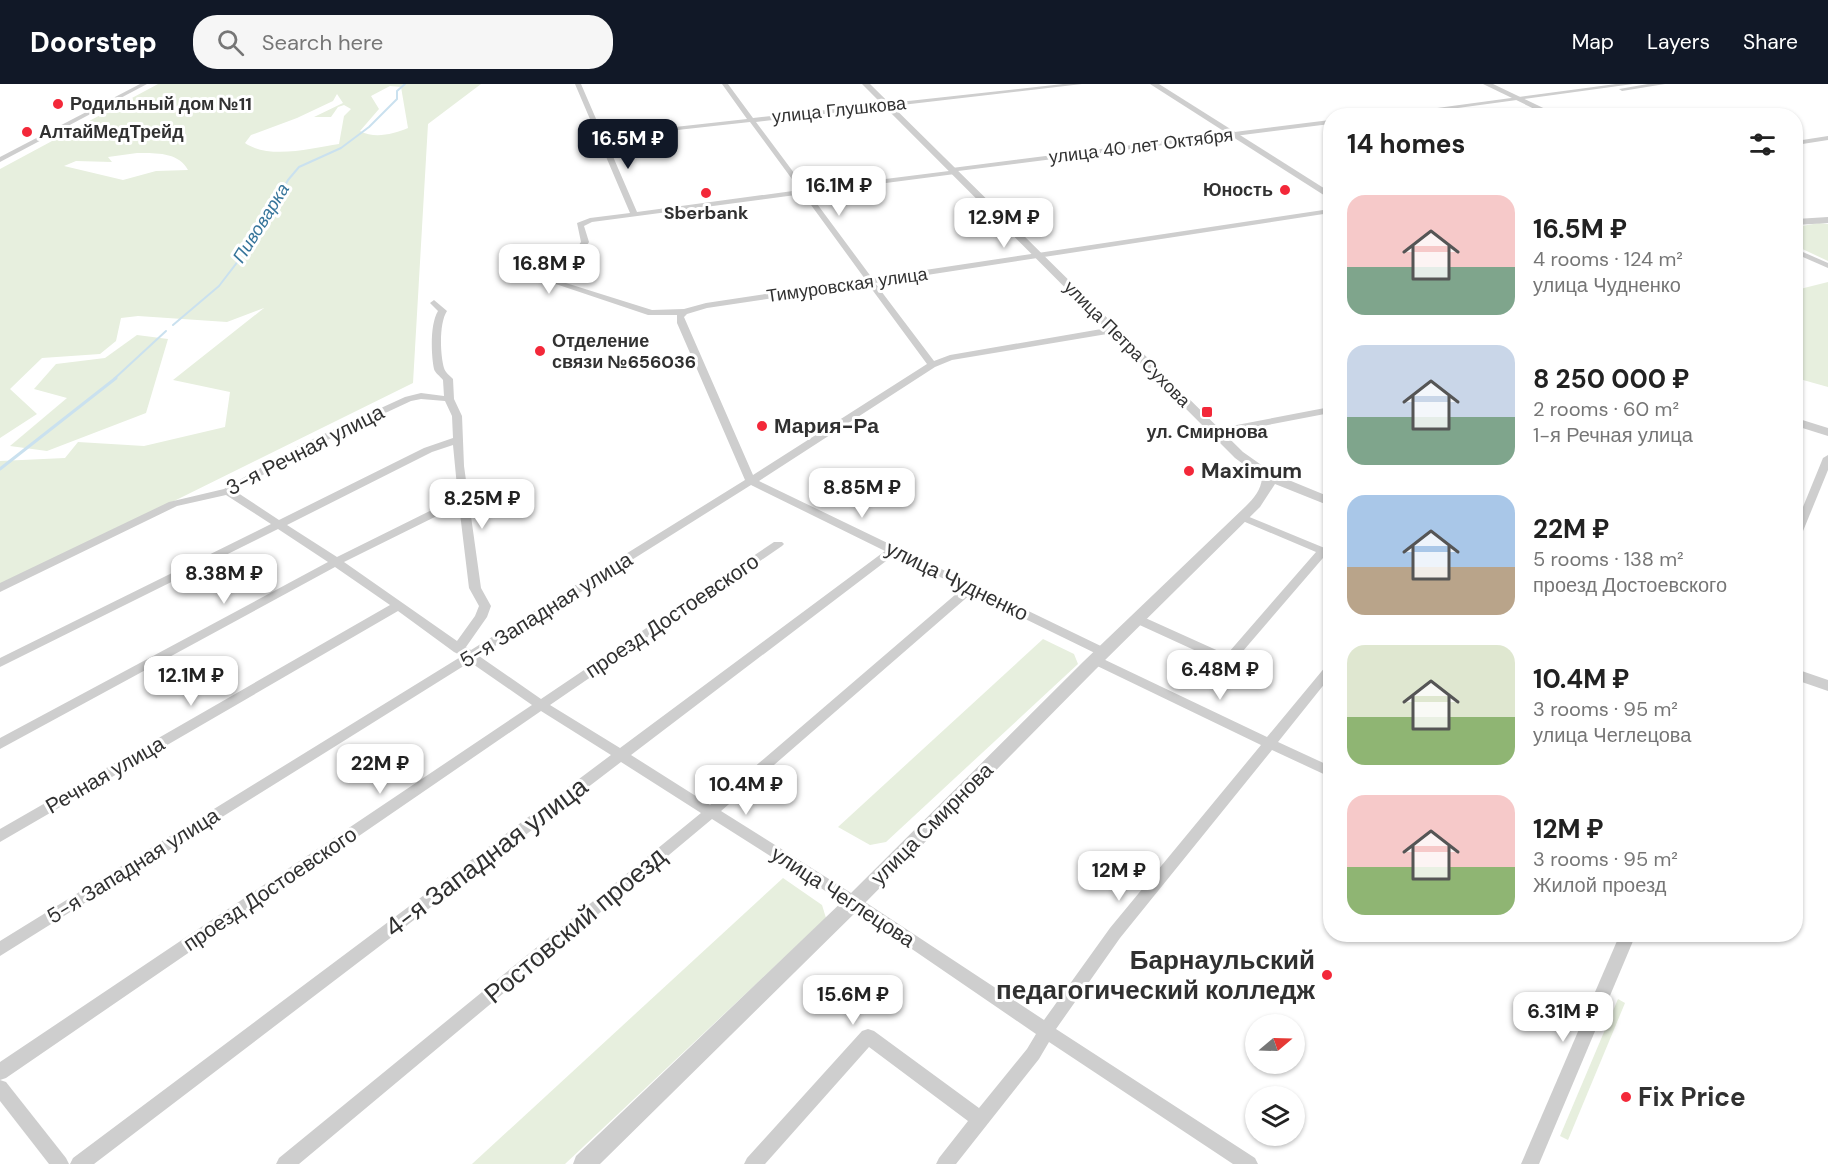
<!DOCTYPE html>
<html lang="en">
<head>
<meta charset="utf-8">
<style>
  :root { --surface:#fff; --page:#f6f6f6; --text:#222; --muted:#767676; --accent:#111827 }
  body { margin:0; font-family:"DM Sans",sans-serif; background:var(--page); color:var(--text); height:100vh; display:flex; flex-direction:column; font-size:22px; white-space:nowrap }
  * { box-sizing:border-box; margin:0 }
  p { font-size:20px; color:var(--muted) }
  .icon { flex:none; width:33px; height:33px; fill:none; stroke:currentColor; stroke-width:2; stroke-linecap:round; stroke-linejoin:round }
  .map { position:relative; flex:1; overflow:hidden }
  .panel { position:absolute; left:1323px; top:24px; width:480px; height:834px; display:flex; flex-direction:column; background:var(--surface); border-radius:24px; box-shadow:0 2px 4px #0004 }
  .panel>* { flex:none }
  .needle { width:39px; rotate:71deg }
  .buttons { position:absolute; left:1245px; top:930px; display:grid; gap:12px }
  .buttons a { display:grid; place-items:center; width:60px; height:60px; border-radius:50%; background:var(--surface); box-shadow:0 2px 4px #0004; font-size:30px }
  .price { position:absolute; translate:-50% -51px; padding:0 14px; border-radius:12px; background:#fff; color:#222; font-size:20px; line-height:39px; filter:drop-shadow(0 2px 3px #0008) }
  .price::after { content:''; position:absolute; left:50%; top:36px; width:18px; height:14px; margin-left:-9px; background:inherit; clip-path:polygon(0 0,100% 0,50% 100%) }
  .price.selected { background:var(--accent); color:#fff }
  ul { padding:0; list-style:none }
  li { display:flex; align-items:center; gap:18px; height:150px; padding:0 24px }
  li span { display:grid; place-items:center; flex:none; width:168px; height:120px; border-radius:18px; color:#555 }
  li>.icon { margin-inline-start:auto }
  span .icon { width:72px; height:72px; fill:#fffc; stroke-width:1 }
  li b { font-size:26px }
  h2 { display:flex; justify-content:space-between; align-items:center; height:72px; padding:0 24px; font-size:26px }
  header { display:flex; align-items:center; gap:36px; box-sizing:border-box; height:84px; padding:0 30px; background:var(--accent); color:#fff }
  header strong { font-size:28px }
  nav { display:flex; gap:33px; margin-inline-start:auto; font-size:21px }
  .search { width:420px; height:54px; background:var(--page); display:flex; align-items:center; gap:15px; box-sizing:border-box; padding:0 21px; border-radius:24px; color:var(--muted); font-size:22px }
  .map>svg:first-child { display:block }
</style>
</head>
<body>
<header>
<strong>Doorstep</strong>
<div class="search"><svg class="icon" aria-label="search" viewBox="0 0 24 24"><circle cx="10" cy="10" r="6"/><path d="M15 15l6 6"/></svg>Search here</div>
<nav><a>Map</a><a>Layers</a><a>Share</a></nav>
</header>
<div class="map">
<svg width="1828" height="1080" viewBox="0 0 1828 1080">
  <rect width="100%" height="100%" fill="#fff"/>
  <!-- green -->
  <g fill="#e7efde" fill-rule="evenodd">
    <path d="M158,0H481L428,40L413,299L0,503V377L65,374L78,358L144,362L225,343L230,308L173,296L264,224L227,238L138,232L121,234L116,257L100,270L42,274L10,305L37,330L0,354V85ZM390,2L401,3L408,44C393,50 375,55 360,47L379,25L371,12ZM337,10L343,19L314,33H331L338,23L344,21L351,25L344,32L339,60C312,64 270,76 245,59L251,51L297,34L333,17ZM137,69C155,69 179,68 188,86L156,87L123,96L64,82L76,77L112,78L108,73Z"/>
    <polygon points="1819,139 1828,140 1828,177 1796,162 1796,143"/>
    <polygon points="1828,198 1828,303 1796,294 1796,206"/>
    <polygon points="137,251 168,255 146,329 47,367 10,362 67,314 34,305 56,280 105,274"/>
    <polygon points="1043,555 1074,570 1078,580 886,758 870,761 838,743"/>
    <polygon points="783,794 822,821 826,834 565,1080 472,1080"/>
    <polygon points="1618,915 1625,919 1568,1056 1560,1052"/>
  </g>
  <g fill="none" stroke-linecap="round" stroke-linejoin="round">
    <!-- stream-far1 -->
    <g stroke="#cae1ef" stroke-width="2">
      <polyline points="173,241 219,202 255,155 288,96 299,83 341,64 369,43 397,15 397,7 405,0"/>
      <polyline points="114,295 166,247"/>
    </g>
    <!-- stream -->
    <polyline stroke="#cae1ef" stroke-width="3" points="0,385 116,294"/>
    <!-- minor -->
    <g fill="#cecece" fill-rule="evenodd">
      <polygon points="140,0 147,0 0,78 0,73"/>
      <path d="M575,0H581L603,51L747,35L722,0H728L753,34L1063,0H1082L756,38L806,105L949,87L952,84L1330,36V40L958,87L955,90L809,109L872,194L1330,125V129L875,199L934,277L950,271L1113,243L1117,246L1113,249L952,276L935,283L759,397L1107,565L1109,568L1103,572L1099,571L972,509L721,727L859,814L1044,936L1110,844L1261,661L1091,579L1089,576L1091,573H1099L1267,653L1326,582L1330,581V593L1278,658L1330,682V693L1272,666L1120,854L1056,945L1255,1074L1258,1080H1233L1049,958L1039,975L956,1080H936L939,1074L968,1037L869,963L765,1080H744L747,1074L862,947L868,945L874,947L979,1024L1027,965L1036,950L849,822L712,735L299,1080H276L279,1074L701,729L621,678L94,1080H70L73,1074L611,671L541,627L6,994L0,996V978L532,621L470,578L0,872V857L462,572L454,568L398,527L0,758V745L390,521L335,483L0,665V654L328,478L278,445L0,583V574L271,440L226,411L177,422L0,508V499L169,418L224,405L300,361L405,313L421,309L444,312L443,296C440,292 435,289 434,285C431,270 430,240 438,227L430,219L434,216L447,227C439,239 440,270 444,284C445,288 450,292 453,295L454,315L462,332L464,382L481,504L491,522L487,533L466,563L471,566L745,396L677,239V231H648L526,190L528,184C546,178 570,176 581,158L577,139L590,134L630,129ZM750,38L800,106L637,128L605,54ZM803,110L865,195L706,219L684,225L652,226L534,189L572,175L584,166L589,158L584,142L592,138ZM868,200L927,280L753,391L684,233L687,230L707,224ZM421,315L445,317L452,332L453,354L424,364L279,436L235,407L308,365L411,317ZM453,361L458,413L337,473L287,441L432,368ZM751,401L885,467L620,664L550,621L782,462L784,460L782,458H774L541,615L479,572ZM459,421L469,504L479,522L475,532L457,557L344,478ZM894,471L963,504L710,721L631,671Z"/>
      <polygon points="1616,0 1633,0 1399,32 1378,32"/>
      <polygon points="1648,0 1665,0 1622,7 1619,5"/>
      <polygon points="1828,52 1828,56 1796,61 1796,57"/>
      <polygon points="1796,165 1828,179 1828,184 1796,170"/>
      <polygon points="1330,323 1330,329 1216,351 1211,348 1216,345"/>
      <polygon points="1828,371 1828,386 1801,452 1796,455 1796,440 1823,374"/>
      <polygon points="1242,430 1327,465 1329,467 1237,574 1227,578 1216,576 1133,538 1131,535 1133,532 1141,532 1223,569 1229,568 1316,468 1238,435 1237,433"/>
      <polygon points="1620,850 1636,850 1539,1080 1521,1080"/>
      <polygon points="0,996 6,998 66,1074 69,1080 49,1080 0,1017"/>
    </g>
    <!-- tertiary -->
    <g fill="#cecece" fill-rule="evenodd">
      <path d="M862,0H870L1243,368L1274,390L1330,413V422L1275,400L1260,423L1096,585L861,823L600,1080H573L576,1072L847,813L1084,577L1246,422C1254,414 1261,406 1262,394L1235,374Z"/>
      <polygon points="1150,0 1159,0 1330,108 1330,115"/>
      <polygon points="1483,0 1493,0 1560,32 1549,32"/>
      <polygon points="1828,133 1828,139 1796,141 1796,135"/>
      <polygon points="1796,334 1828,344 1828,352 1796,342"/>
      <polygon points="1796,585 1828,596 1828,607 1796,596"/>
    </g>
  </g>
  <!-- markers -->
  <g fill="#f32839" stroke="#fff" stroke-width="2">
    <circle cx="58" cy="20" r="6"/>
    <circle cx="27" cy="48" r="6"/>
    <circle cx="1285" cy="106" r="6"/>
    <circle cx="706" cy="109" r="6"/>
    <circle cx="540" cy="267" r="6"/>
    <rect x="1201" y="322" width="12" height="12" rx="3"/>
    <circle cx="762" cy="342" r="6"/>
    <circle cx="1189" cy="387" r="6"/>
    <circle cx="1327" cy="891" r="6"/>
    <circle cx="1626" cy="1013" r="6"/>
  </g>
  <g text-anchor="middle" stroke-width="6" stroke-linejoin="round" paint-order="stroke">
    <!-- far-poi labels -->
    <g font-size="18" font-weight="bold" fill="#313131" stroke="#fff" text-anchor="start">
      <text x="70" y="26">Родильный дом №11</text>
      <text x="39" y="54">АлтайМедТрейд</text>
      <text x="1273" y="112" text-anchor="end">Юность</text>
      <text x="706" y="135" text-anchor="middle">Sberbank</text>
      <text x="552" y="263">Отделение<tspan x="552" dy="21">связи №656036</tspan></text>
      <text x="1207" y="354" text-anchor="middle">ул. Смирнова</text>
    </g>
    <!-- far-street labels -->
    <g font-size="18" fill="#313131" stroke="#fff">
      <text transform="translate(839 26) rotate(-6)" y="6">улица Глушкова</text>
      <text transform="translate(1141 62) rotate(-7)" y="6">улица 40 лет Октября</text>
      <text transform="translate(847 201) rotate(-8)" y="6">Тимуровская улица</text>
      <text transform="translate(1127 260) rotate(45)" y="6">улица Петра Сухова</text>
    </g>
    <!-- far-water labels -->
    <g font-size="18" font-style="italic" fill="#37759b" stroke="#fff">
      <text transform="translate(261 139) rotate(-58)" y="6">Пивоварка</text>
    </g>
    <!-- poi labels -->
    <g font-size="21" font-weight="bold" fill="#313131" stroke="#fff" text-anchor="start">
      <text x="774" y="349">Мария-Ра</text>
      <text x="1201" y="394">Maximum</text>
    </g>
    <!-- street labels -->
    <g font-size="21" fill="#313131" stroke="#fff">
      <text transform="translate(305 366) rotate(-27)" y="7">3-я Речная улица</text>
      <text transform="translate(957 497) rotate(26)" y="7">улица Чудненко</text>
      <text transform="translate(546 526) rotate(-32)" y="7">5-я Западная улица</text>
      <text transform="translate(672 532) rotate(-34)" y="7">проезд Достоевского</text>
      <text transform="translate(105 691) rotate(-30)" y="7">Речная улица</text>
      <text transform="translate(932 740) rotate(-45)" y="7">улица Смирнова</text>
      <text transform="translate(133 782) rotate(-32)" y="7">5-я Западная улица</text>
      <text transform="translate(270 805) rotate(-34)" y="7">проезд Достоевского</text>
      <text transform="translate(843 813) rotate(33)" y="7">улица Чеглецова</text>
    </g>
    <!-- near-street labels -->
    <g font-size="26" fill="#313131" stroke="#fff">
      <text transform="translate(486 773) rotate(-37)" y="9">4-я Западная улица</text>
      <text transform="translate(575 841) rotate(-40)" y="9">Ростовский проезд</text>
    </g>
    <!-- near-poi labels -->
    <g font-size="26" font-weight="bold" fill="#313131" stroke="#fff" text-anchor="end">
      <text x="1315" y="885">Барнаульский<tspan x="1315" dy="30">педагогический колледж</tspan></text>
      <text x="1638" y="1022" text-anchor="start">Fix Price</text>
    </g>
  </g>
</svg>
<div class="buttons">
<a><svg class="needle" viewBox="-14 -14 28 28"><path d="M0-13l5 13h-10z" fill="#e53935"/><path d="M0 13l5-13h-10z" fill="#767676"/></svg></a>
<a><svg class="icon" aria-label="layers" viewBox="0 0 24 24"><path d="M12 4l9 5-9 5-9-5zM3 14l9 5 9-5"/></svg></a>
</div>
<b class="price selected" style="left:628px;top:86px">16.5M ₽</b>
<b class="price" style="left:839px;top:133px">16.1M ₽</b>
<b class="price" style="left:1004px;top:165px">12.9M ₽</b>
<b class="price" style="left:549px;top:211px">16.8M ₽</b>
<b class="price" style="left:862px;top:435px">8.85M ₽</b>
<b class="price" style="left:482px;top:446px">8.25M ₽</b>
<b class="price" style="left:224px;top:521px">8.38M ₽</b>
<b class="price" style="left:1220px;top:617px">6.48M ₽</b>
<b class="price" style="left:191px;top:623px">12.1M ₽</b>
<b class="price" style="left:380px;top:711px">22M ₽</b>
<b class="price" style="left:746px;top:732px">10.4M ₽</b>
<b class="price" style="left:1119px;top:818px">12M ₽</b>
<b class="price" style="left:853px;top:942px">15.6M ₽</b>
<b class="price" style="left:1563px;top:959px">6.31M ₽</b>
<section class="panel">
<h2>14 homes<svg class="icon" aria-label="filters" viewBox="0 0 24 24"><path d="M4 7h16M4 17h16"/><circle cx="9" cy="7" r="2"/><circle cx="15" cy="17" r="2"/></svg></h2>
<ul>
<li><span style="background:linear-gradient(#f6c9c9 60%,#7fa58c 0)"><svg class="icon" aria-label="home" viewBox="0 0 24 24"><path d="M3 11l9-7 9 7M6 9v11h12V9"/></svg></span><div><b>16.5M ₽</b><p>4 rooms · 124 m²</p><p>улица Чудненко</p></div></li>
<li><span style="background:linear-gradient(#c9d6e8 60%,#7fa58c 0)"><svg class="icon" aria-label="home" viewBox="0 0 24 24"><path d="M3 11l9-7 9 7M6 9v11h12V9"/></svg></span><div><b>8 250 000 ₽</b><p>2 rooms · 60 m²</p><p>1-я Речная улица</p></div></li>
<li><span style="background:linear-gradient(#a9c7e8 60%,#b9a48a 0)"><svg class="icon" aria-label="home" viewBox="0 0 24 24"><path d="M3 11l9-7 9 7M6 9v11h12V9"/></svg></span><div><b>22M ₽</b><p>5 rooms · 138 m²</p><p>проезд Достоевского</p></div></li>
<li><span style="background:linear-gradient(#dfe7d0 60%,#8fb573 0)"><svg class="icon" aria-label="home" viewBox="0 0 24 24"><path d="M3 11l9-7 9 7M6 9v11h12V9"/></svg></span><div><b>10.4M ₽</b><p>3 rooms · 95 m²</p><p>улица Чеглецова</p></div></li>
<li><span style="background:linear-gradient(#f6c9c9 60%,#8fb573 0)"><svg class="icon" aria-label="home" viewBox="0 0 24 24"><path d="M3 11l9-7 9 7M6 9v11h12V9"/></svg></span><div><b>12M ₽</b><p>3 rooms · 95 m²</p><p>Жилой проезд</p></div></li>
</ul>
</section>
</div>
</body>
</html>
